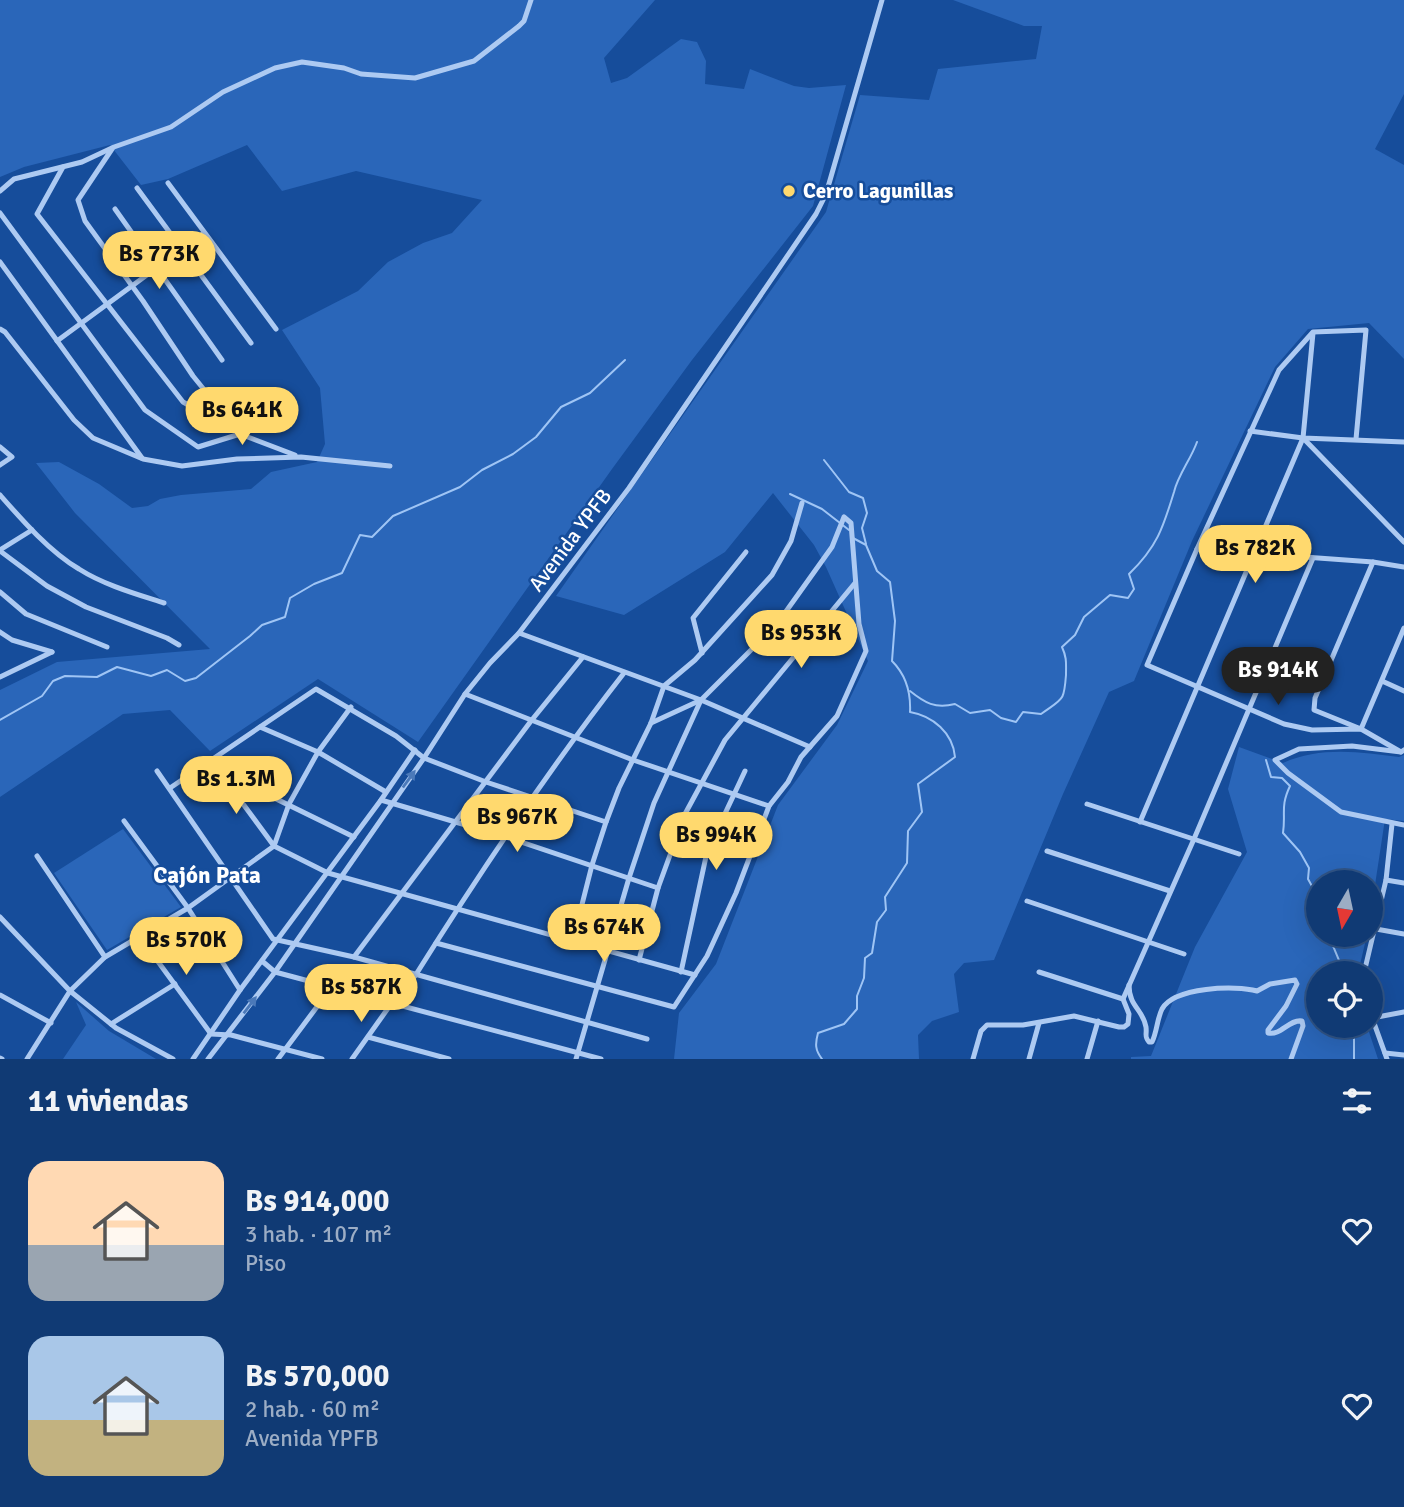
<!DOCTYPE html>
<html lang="es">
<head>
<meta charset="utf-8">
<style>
  :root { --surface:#103a74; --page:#194179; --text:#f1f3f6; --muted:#9cadc5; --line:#305486; --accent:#ffd96e }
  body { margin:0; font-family:Signika,sans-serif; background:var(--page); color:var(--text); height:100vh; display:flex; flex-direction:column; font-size:26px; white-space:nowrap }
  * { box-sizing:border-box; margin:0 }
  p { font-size:23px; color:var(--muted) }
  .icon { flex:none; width:38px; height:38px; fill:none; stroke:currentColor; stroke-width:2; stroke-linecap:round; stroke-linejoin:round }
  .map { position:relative; height:1059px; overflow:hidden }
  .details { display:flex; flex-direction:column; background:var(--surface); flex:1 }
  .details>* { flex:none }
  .needle { width:46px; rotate:189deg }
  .buttons { position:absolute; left:1306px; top:870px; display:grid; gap:14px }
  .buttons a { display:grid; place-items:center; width:77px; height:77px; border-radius:50%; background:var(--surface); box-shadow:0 7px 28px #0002,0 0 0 2px var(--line); font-size:35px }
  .price { position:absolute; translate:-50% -60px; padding:0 16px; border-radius:24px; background:var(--accent); color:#111; font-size:23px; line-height:46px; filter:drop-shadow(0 2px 4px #0008) }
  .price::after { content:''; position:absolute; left:50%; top:42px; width:21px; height:16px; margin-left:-10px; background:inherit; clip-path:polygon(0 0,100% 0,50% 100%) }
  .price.on { background:#222; color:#fff }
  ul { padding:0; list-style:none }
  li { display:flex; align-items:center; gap:21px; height:175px; padding:0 28px }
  li span { display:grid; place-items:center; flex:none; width:196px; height:140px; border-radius:21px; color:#555 }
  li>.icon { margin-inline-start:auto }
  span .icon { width:84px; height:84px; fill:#fffc; stroke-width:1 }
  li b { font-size:30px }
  h2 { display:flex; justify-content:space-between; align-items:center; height:84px; padding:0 28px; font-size:30px }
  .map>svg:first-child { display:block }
</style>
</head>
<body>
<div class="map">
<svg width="1404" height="1059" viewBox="0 0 1404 1059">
  <rect width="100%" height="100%" fill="#164d9b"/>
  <!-- green -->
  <g fill="#2a66b9">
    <polygon points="0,0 655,0 604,58 611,83 627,78 681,39 697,42 706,61 705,84 744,89 750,69 794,86 809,88 846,85 813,206 692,360 612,469 418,742 318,679 210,751 170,710 123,714 0,797 0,690 57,662 210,649 75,513 36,463 59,462 99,484 132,508 148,506 160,499 181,495 251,489 271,472 317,462 325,444 320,388 282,330 358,291 388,262 423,243 452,233 482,200 356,171 282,191 247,145 168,179 141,185 110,145 24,167 0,177"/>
    <polygon points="953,0 1404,0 1404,94 1375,149 1404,165 1404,359 1369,323 1308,329 1275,367 1192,541 1134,681 1109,692 1063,794 994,960 964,963 954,974 959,1012 932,1021 918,1035 919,1059 674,1059 679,1013 716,964 778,805 837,725 868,661 826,567 814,545 773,493 725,552 624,615 556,596 826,212 860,95 929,100 938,69 1036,59 1042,26 1024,26"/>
    <path d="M1239,747L1283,763C1320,746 1361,752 1399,757L1404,755V821L1385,819L1370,918V882H1318V934L1367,935L1358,973H1318V1026H1367L1378,1059H1131V1057L1151,1056L1195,947L1247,852L1228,789Z"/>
    <polygon points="123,829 181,907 107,950 54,873"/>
    <polygon points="76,1002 109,1031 156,1059 63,1059 86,1025"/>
  </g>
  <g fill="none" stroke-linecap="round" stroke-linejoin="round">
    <!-- stream -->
    <g stroke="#9fc5f5" stroke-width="2">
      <polyline points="824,460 849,492 863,498 867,513 862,528 866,544"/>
      <polyline points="790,494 822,509 849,530"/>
      <path d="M910,691C925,703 935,709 955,704L970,713L990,710L1001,718L1016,722L1023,712L1041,714C1063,698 1064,702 1066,675C1066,663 1067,658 1062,647L1075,635L1084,617L1110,595L1128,598L1134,589L1129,574C1157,547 1163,528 1174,492C1178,475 1191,459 1197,442"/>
      <polyline points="0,720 42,696 53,681 65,676 97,677 117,667 151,676 167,670 185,681 196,678 250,636 262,625 285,617 290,598 314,584 342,573 360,535 372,537 393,516 460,487 482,470 513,454 536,437 561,407 590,393 625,360"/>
      <path d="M1266,760L1271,777L1282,778L1290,786C1280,807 1286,813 1283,833L1300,852L1309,868L1308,879L1313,888V901L1318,911V926"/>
      <path d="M1326,934C1336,947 1337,961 1346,973"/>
      <polyline points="1354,1026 1354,1059"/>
      <path d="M822,1059C815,1050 815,1044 818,1033L844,1024L857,1009V996L864,978L865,958L872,953L877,922L886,910L885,897L907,863L908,831L922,812L918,784L955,757C953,733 933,716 910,712C911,692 906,675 892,661L895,621L890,582L877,571L866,545L853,538"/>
    </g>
    <!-- minor -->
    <g stroke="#adcaf2" stroke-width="5">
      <polyline points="112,149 78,200 85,221 143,301 193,376 240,434 295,455"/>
      <polyline points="168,183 276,329"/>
      <polyline points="137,188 251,343"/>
      <polyline points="0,191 14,179 82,162 114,147 171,127 223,92 275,68 302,62 344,68 361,74 415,78 474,61 519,26 524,21 531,0"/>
      <polyline points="115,209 222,360"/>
      <polyline points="0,213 145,410 198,447 240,434 183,402 37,214 63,167"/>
      <polyline points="0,262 142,458"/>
      <polyline points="0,329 5,332 74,420 93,438 143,459 182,466 237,459 301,457 390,466"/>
      <polyline points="57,341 204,233"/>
      <polyline points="1250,431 1303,438 1404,442"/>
      <polyline points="1303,438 1404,542"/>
      <polyline points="1356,439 1366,330 1313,332 1279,370 1197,549 1147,665 1284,724 1312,730 1361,729 1401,752"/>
      <polyline points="0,447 12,457 0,465"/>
      <path d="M0,495C22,520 50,552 79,569C104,585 136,594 164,603"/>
      <polyline points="1197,549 1373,562 1404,567"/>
      <polyline points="0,550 32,530"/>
      <polyline points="0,551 47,586 86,607 167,638 179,645"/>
      <polyline points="1373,562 1315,698 1314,710 1361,729 1404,628"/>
      <polyline points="0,592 26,614 107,647"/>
      <polyline points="0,632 12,640 52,652"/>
      <polyline points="519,633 701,700 810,747"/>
      <polyline points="702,653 693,618 746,552"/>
      <polyline points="0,677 52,652"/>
      <polyline points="1382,681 1404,691"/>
      <polyline points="465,694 633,760 769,806"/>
      <polyline points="260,727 318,752 386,792"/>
      <polyline points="1404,750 1401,752 1352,746 1299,749 1275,760 1288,773 1341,812 1404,825"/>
      <polyline points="204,767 219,771 354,837"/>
      <polyline points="157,771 273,939 354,957 647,1039"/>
      <polyline points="221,774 274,846"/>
      <polyline points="170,788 316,689 396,736 424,758 486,782 606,822"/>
      <polyline points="381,800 503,836 658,888"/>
      <polyline points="1087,804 1239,854"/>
      <polyline points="124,821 188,908 240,990"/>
      <polyline points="1140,822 1303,438 1313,333"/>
      <polyline points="274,846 289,804 318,752 351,707"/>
      <polyline points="1047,851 1170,891"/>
      <polyline points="37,856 105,957"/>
      <polyline points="1386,880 1404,883"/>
      <polyline points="1027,901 1184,954"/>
      <polyline points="0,917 70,991 116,1028 173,1059"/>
      <polyline points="1376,929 1404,934"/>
      <polyline points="140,937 211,1034 231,1035 322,1059"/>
      <polyline points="573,940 592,865 606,822 619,788 651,723 664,686 695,660 772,575 791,541 802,503"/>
      <polyline points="436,943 674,1007 707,956 736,893 769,806 788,782 801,757 837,716 866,651 859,624 851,523 844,517 832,547 777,624 701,700 651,723"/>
      <polyline points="354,957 531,721 583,657"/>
      <polyline points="639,960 658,888 685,814 725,740 855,583"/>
      <polyline points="262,961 275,972 601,1059"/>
      <polyline points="681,972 707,852 745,771"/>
      <polyline points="1364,973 1386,880 1392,824"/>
      <path d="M415,976C480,872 549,769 624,673"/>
      <path d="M1129,985C1129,1007 1143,1009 1146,1027C1147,1035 1144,1036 1149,1042H1152C1157,1032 1157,1019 1162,1009C1174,987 1236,985 1257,991L1270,984L1295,980L1297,984L1286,1006L1268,1030V1033C1281,1036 1289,1019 1302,1021L1303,1026L1291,1059"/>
      <polyline points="0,995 51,1023"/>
      <polyline points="1123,999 1194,839 1313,558"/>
      <polyline points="1370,1012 1387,1059"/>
      <polyline points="1372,1018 1404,1012"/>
      <polyline points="111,1024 175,984"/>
      <polyline points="368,1037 449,1059"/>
      <polyline points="1385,1053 1404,1055"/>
      <polyline points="0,1058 2,1059"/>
      <polyline points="27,1059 70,991 105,957 188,908 274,846 328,873 695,975"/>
      <polyline points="193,1059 240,990 381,800 415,750"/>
      <polyline points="208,1059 275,972 424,758 465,694 490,663 519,633 629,488 816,214 826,194 882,0"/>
      <polyline points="278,1059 331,988"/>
      <polyline points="352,1059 391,1004"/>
      <polyline points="576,1059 629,878 654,803 701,700"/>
      <polyline points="973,1059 981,1031 987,1025 1023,1025 1074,1016 1119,1027 1124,1027 1128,1024 1129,1014 1123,999 1039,972"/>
      <polyline points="1029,1059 1039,1023"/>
      <polyline points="1087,1059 1098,1021"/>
    </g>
  </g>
  <!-- one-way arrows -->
  <defs><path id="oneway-solid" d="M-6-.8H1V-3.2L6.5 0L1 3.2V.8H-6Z" transform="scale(1.75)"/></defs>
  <g fill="#4b79b9">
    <use href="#oneway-solid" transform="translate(409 779) rotate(-54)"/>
    <use href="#oneway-solid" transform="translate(250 1005) rotate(-53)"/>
  </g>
  <!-- markers -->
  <circle fill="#ffd96e" stroke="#164d9b" stroke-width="2.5" cx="789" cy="191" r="7"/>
  <g text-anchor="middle" stroke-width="5" stroke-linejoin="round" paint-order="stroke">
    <!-- poi labels -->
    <g font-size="21" font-weight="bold" fill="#fff" stroke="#164d9b" text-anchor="start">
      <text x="803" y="198">Cerro Lagunillas</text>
    </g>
    <!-- street labels -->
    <g font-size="21" fill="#fff" stroke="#164d9b">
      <text transform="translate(570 540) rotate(-53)" y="7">Avenida YPFB</text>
    </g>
    <!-- neighbourhood labels -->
    <g font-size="23" font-weight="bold" fill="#fff" stroke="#164d9b">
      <text x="207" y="883">Cajón Pata</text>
    </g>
  </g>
</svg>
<div class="buttons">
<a><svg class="needle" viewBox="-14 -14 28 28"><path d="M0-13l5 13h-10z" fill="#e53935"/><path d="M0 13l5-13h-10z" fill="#9cadc5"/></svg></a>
<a><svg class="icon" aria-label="locate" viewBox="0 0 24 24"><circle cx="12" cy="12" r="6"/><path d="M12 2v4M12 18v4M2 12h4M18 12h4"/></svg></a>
</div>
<b class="price" style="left:159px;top:291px">Bs 773K</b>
<b class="price" style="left:242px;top:447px">Bs 641K</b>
<b class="price" style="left:1255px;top:585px">Bs 782K</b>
<b class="price" style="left:801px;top:670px">Bs 953K</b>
<b class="price on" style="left:1278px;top:707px">Bs 914K</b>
<b class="price" style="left:236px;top:816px">Bs 1.3M</b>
<b class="price" style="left:517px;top:854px">Bs 967K</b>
<b class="price" style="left:716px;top:872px">Bs 994K</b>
<b class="price" style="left:604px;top:964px">Bs 674K</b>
<b class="price" style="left:186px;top:977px">Bs 570K</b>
<b class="price" style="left:361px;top:1024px">Bs 587K</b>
</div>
<section class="details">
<h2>11 viviendas<svg class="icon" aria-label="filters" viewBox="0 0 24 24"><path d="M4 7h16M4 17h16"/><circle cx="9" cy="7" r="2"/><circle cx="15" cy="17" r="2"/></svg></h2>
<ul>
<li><span style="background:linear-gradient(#ffd9b3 60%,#9aa5b1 0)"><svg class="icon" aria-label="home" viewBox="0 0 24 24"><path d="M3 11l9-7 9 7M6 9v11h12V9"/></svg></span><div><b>Bs 914,000</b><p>3 hab. · 107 m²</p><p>Piso</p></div><svg class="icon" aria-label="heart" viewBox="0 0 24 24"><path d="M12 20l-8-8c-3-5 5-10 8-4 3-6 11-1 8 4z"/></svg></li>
<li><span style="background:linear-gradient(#a9c7e8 60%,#c2b280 0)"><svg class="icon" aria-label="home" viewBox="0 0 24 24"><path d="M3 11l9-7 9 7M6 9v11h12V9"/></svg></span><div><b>Bs 570,000</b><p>2 hab. · 60 m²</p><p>Avenida YPFB</p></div><svg class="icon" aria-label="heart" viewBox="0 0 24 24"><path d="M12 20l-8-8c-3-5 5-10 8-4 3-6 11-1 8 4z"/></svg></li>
</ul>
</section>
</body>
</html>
